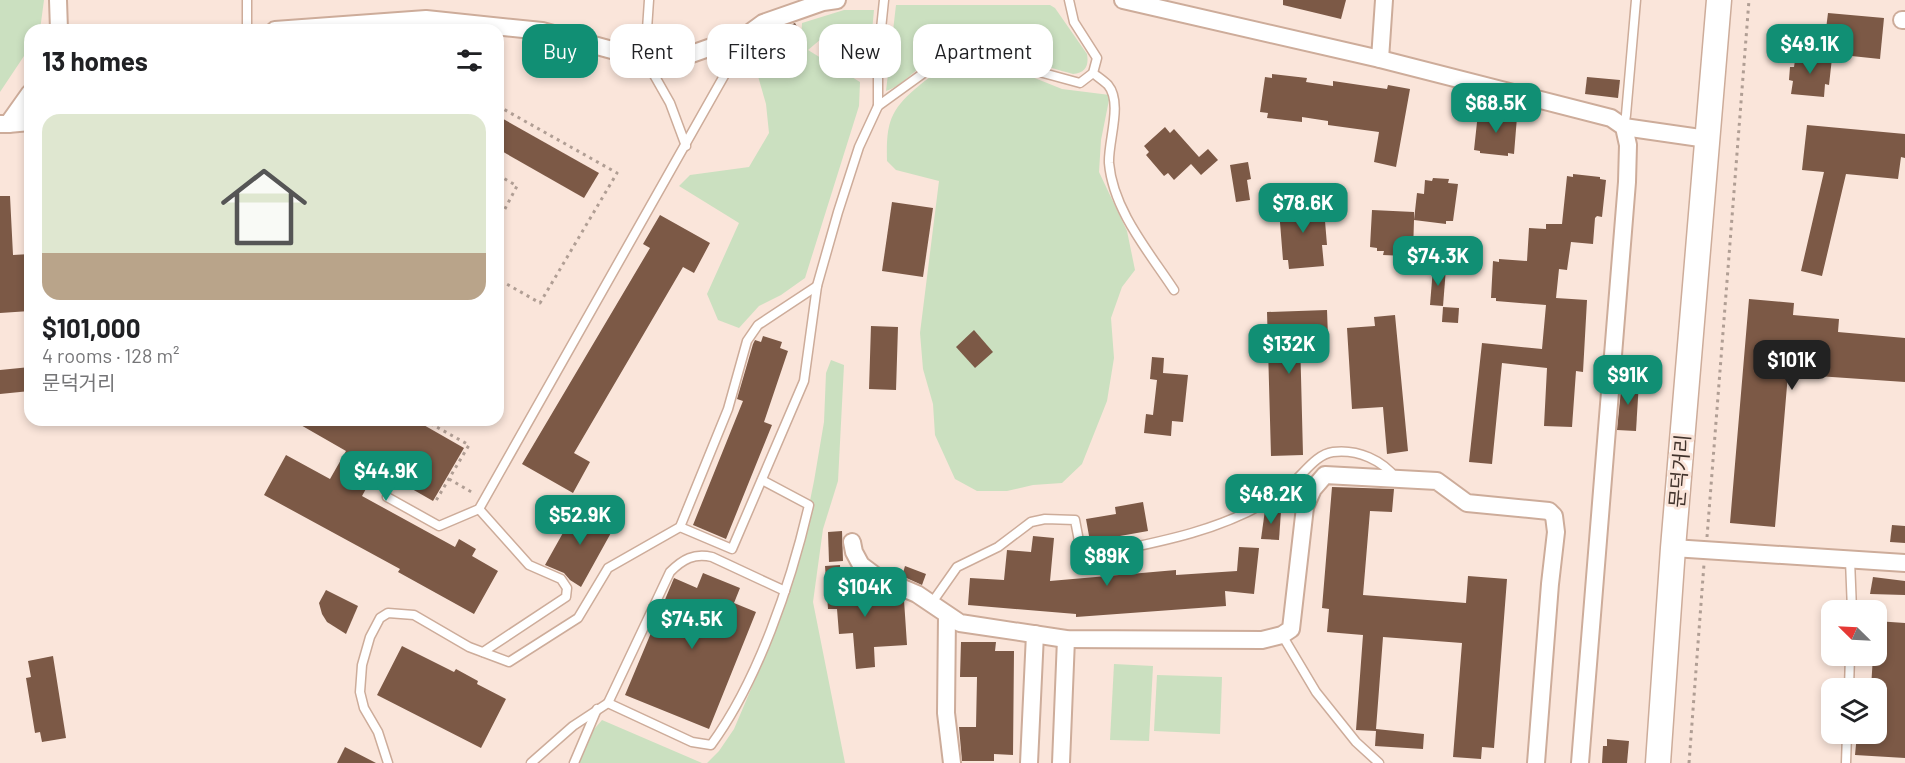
<!DOCTYPE html>
<html lang="en">
<head>
<meta charset="utf-8">
<style>
  :root { --surface:#fff; --page:#f6f6f6; --text:#202124; --muted:#757577; --accent:#118f74 }
  body { margin:0; font-family:Barlow,"Noto Sans KR",sans-serif; background:var(--page); color:var(--text); height:100vh; display:flex; flex-direction:column; font-size:22px; white-space:nowrap }
  * { box-sizing:border-box; margin:0 }
  p { font-size:20px; color:var(--muted) }
  .icon { flex:none; width:33px; height:33px; fill:none; stroke:currentColor; stroke-width:2; stroke-linecap:round; stroke-linejoin:round }
  .map { position:relative; flex:1; overflow:hidden }
  .sheet { position:absolute; left:24px; top:24px; width:480px; height:402px; display:flex; flex-direction:column; background:var(--surface); border-radius:18px; box-shadow:0 3px 9px #0003 }
  .sheet>* { flex:none }
  .banner { position:absolute; left:522px; top:24px; width:570px; height:54px; display:flex; gap:12px }
  .needle { width:39px; rotate:294deg }
  .tools { position:absolute; left:1821px; top:600px; display:grid; gap:12px }
  .tools a { display:grid; place-items:center; width:66px; height:66px; border-radius:12px; background:var(--surface); box-shadow:0 3px 9px #0003; font-size:30px }
  .price { position:absolute; translate:-50% -51px; padding:0 14px; border-radius:12px; background:var(--accent); color:#fff; font-size:20px; line-height:39px; filter:drop-shadow(0 2px 3px #0008) }
  .price::after { content:''; position:absolute; left:50%; top:36px; width:18px; height:14px; margin-left:-9px; background:inherit; clip-path:polygon(0 0,100% 0,50% 100%) }
  .price.selected { background:#222; color:#fff }
  ul { padding:0; list-style:none }
  li { display:grid; align-content:center; gap:12px; height:318px; padding:0 18px }
  li span { display:grid; place-items:center; height:186px; border-radius:18px; color:#555 }
  li>.icon { margin-inline-start:auto }
  span .icon { width:108px; height:108px; fill:#fffc; stroke-width:1 }
  li b { font-size:26px }
  h2 { display:flex; justify-content:space-between; align-items:center; height:72px; padding:0 18px; font-size:26px }
  .chip { padding:0 21px; border-radius:18px; background:var(--surface); box-shadow:0 3px 9px #0003; font-size:21px; line-height:54px }
  .chip.selected { background:var(--accent); color:#fff }
  .map>svg:first-child { display:block }
</style>
</head>
<body>
<div class="map">
<svg width="1905" height="763" viewBox="0 0 1905 763">
  <rect width="100%" height="100%" fill="#fae5da"/>
  <!-- green -->
  <g fill="#cbe0c0">
    <polygon points="0,0 44,0 40,30 30,30 30,47 0,92"/>
    <path d="M896,5H1050L1055,8L1087,54C1089,65 1086,73 1073,74C1046,67 976,43 951,48C946,49 940,53 935,56C918,66 904,85 886,91Z"/>
    <polygon points="844,10 874,10 872,31 821,39 808,50 860,82 859,106 805,278 781,295 759,306 739,328 718,320 707,294 739,223 679,186 690,175 749,167 769,133 766,104 753,59 763,44 781,49 801,40 802,23"/>
    <path d="M962,63L1015,70L1062,89L1110,95L1101,140L1099,172L1127,231L1135,270L1122,287L1111,318L1114,358L1107,401L1082,464L1062,483L1033,485L1007,491H977L955,479L935,435L933,404L923,369L920,333L939,181L896,170L887,161C886,122 890,109 921,84C937,72 942,68 962,63Z"/>
    <polygon points="831,360 844,365 838,481 823,529 813,602 845,763 707,763 719,751 734,729 775,633 795,575 814,481 824,422 826,373"/>
    <polygon points="1114,664 1153,666 1149,741 1110,740"/>
    <polygon points="1157,675 1222,677 1220,734 1154,731"/>
    <polygon points="602,720 702,763 573,763 578,748"/>
  </g>
  <!-- building -->
  <g fill="#7c5946">
    <polygon points="1283,0 1346,0 1341,19 1283,5"/>
    <polygon points="1828,13 1884,18 1880,59 1823,53"/>
    <polygon points="795,23 800,32 784,41 778,30"/>
    <polygon points="1796,54 1832,58 1829,85 1825,84 1824,97 1791,94 1793,81 1789,80 1790,67 1794,67"/>
    <polygon points="1272,74 1307,78 1306,82 1333,86 1333,81 1387,89 1388,85 1410,89 1396,167 1374,162 1379,132 1328,125 1328,121 1302,117 1302,122 1267,118 1268,113 1260,112 1265,77 1272,78"/>
    <polygon points="1587,77 1620,80 1618,98 1585,94"/>
    <polygon points="1484,112 1511,114 1511,116 1517,117 1514,154 1508,153 1508,156 1480,153 1480,151 1474,150 1478,113 1484,114"/>
    <polygon points="498,116 599,173 584,198 498,149"/>
    <polygon points="1807,125 1905,134 1905,158 1901,157 1898,179 1846,174 1822,276 1801,271 1824,172 1802,170"/>
    <polygon points="1165,127 1170,133 1174,129 1199,157 1208,149 1218,160 1201,175 1191,164 1174,180 1168,173 1164,176 1146,155 1149,152 1144,146"/>
    <polygon points="1248,162 1251,179 1247,180 1250,200 1236,202 1230,165"/>
    <polygon points="1573,174 1600,177 1600,179 1606,180 1602,217 1597,216 1595,218 1593,244 1571,242 1567,270 1559,269 1556,298 1587,300 1583,372 1576,371 1572,427 1544,426 1547,368 1502,363 1492,464 1469,462 1482,343 1542,349 1546,305 1496,301 1496,298 1491,298 1493,261 1499,262 1499,259 1527,261 1529,228 1546,229 1546,224 1562,224 1567,176 1573,177"/>
    <polygon points="1433,178 1449,179 1448,183 1458,184 1453,221 1446,221 1446,224 1414,220 1413,252 1405,252 1405,256 1383,255 1384,251 1377,251 1377,248 1370,247 1372,210 1414,212 1414,220 1417,193 1424,194 1425,180 1432,181"/>
    <polygon points="0,196 10,196 13,255 30,254 30,311 0,313"/>
    <polygon points="1318,199 1320,222 1325,221 1327,245 1322,245 1324,266 1289,269 1288,260 1283,260 1279,210 1283,210 1283,202"/>
    <polygon points="892,202 933,208 923,277 882,271"/>
    <polygon points="660,215 710,243 694,273 683,267 574,453 590,462 573,493 522,464 650,248 643,244"/>
    <polygon points="1433,268 1446,268 1443,306 1430,305"/>
    <polygon points="1749,299 1794,303 1793,315 1839,319 1838,332 1905,338 1905,382 1788,374 1775,527 1730,523"/>
    <polygon points="1443,307 1459,308 1458,323 1442,322"/>
    <polygon points="1327,310 1328,337 1300,337 1303,455 1271,456 1267,312"/>
    <polygon points="1395,315 1408,451 1387,454 1383,407 1352,409 1347,328 1375,326 1374,317"/>
    <polygon points="871,326 898,327 896,390 869,389"/>
    <polygon points="974,330 993,352 975,368 956,347"/>
    <polygon points="763,336 782,342 780,348 788,351 764,422 772,425 726,539 693,525 743,401 737,399 753,344 755,340 761,342"/>
    <polygon points="1152,357 1164,358 1163,373 1188,375 1183,422 1172,421 1171,436 1144,433 1146,414 1153,415 1157,380 1150,379"/>
    <polygon points="30,367 30,391 0,394 0,370"/>
    <polygon points="1622,380 1639,381 1636,431 1617,430"/>
    <polygon points="292,420 415,420 464,448 433,501 377,469 362,496 455,547 459,539 476,549 472,556 498,571 474,614 398,572 400,569 264,495 286,455 330,479 346,451"/>
    <polygon points="1332,487 1394,489 1392,512 1370,511 1363,595 1466,603 1468,576 1507,579 1494,748 1482,747 1481,759 1453,757 1462,643 1383,637 1376,729 1424,734 1423,749 1375,746 1376,731 1356,730 1363,635 1327,632 1329,609 1322,608"/>
    <polygon points="1143,502 1148,531 1120,536 1120,541 1091,547 1086,519 1116,514 1115,507"/>
    <polygon points="578,506 613,525 612,531 581,587 570,580 564,573 545,565"/>
    <polygon points="1265,510 1281,511 1279,540 1261,539"/>
    <polygon points="1892,525 1905,526 1905,543 1890,542"/>
    <polygon points="842,531 843,561 829,562 828,532"/>
    <polygon points="1033,536 1054,538 1050,581 1176,570 1176,575 1237,571 1239,547 1259,548 1254,594 1225,591 1226,606 1076,617 1076,614 968,605 970,578 1004,580 1007,550 1031,552"/>
    <polygon points="840,565 841,586 869,584 871,601 904,600 907,645 874,647 875,667 856,669 853,633 839,634 837,609 828,609 825,566"/>
    <polygon points="905,566 926,574 922,585 902,576"/>
    <polygon points="703,573 740,588 734,603 756,612 709,729 625,695 674,578 697,588"/>
    <polygon points="1873,577 1905,581 1905,595 1870,594"/>
    <polygon points="326,590 358,606 346,634 327,622 322,614 319,603"/>
    <polygon points="1876,621 1905,623 1905,758 1855,755 1857,734 1876,734 1876,688 1871,688 1873,656 1876,656"/>
    <polygon points="961,642 996,642 995,651 1014,651 1013,755 994,754 994,761 962,761 959,727 976,727 977,677 960,677"/>
    <polygon points="402,646 454,672 456,669 478,681 477,684 506,699 481,748 377,695"/>
    <polygon points="53,656 66,738 42,742 40,732 35,733 26,678 31,677 28,661"/>
    <polygon points="1607,739 1629,741 1627,763 1602,763 1603,746 1607,746"/>
    <polygon points="345,747 376,763 337,763"/>
  </g>
  <g fill="none" stroke-linecap="round" stroke-linejoin="round">
    <!-- lane casing -->
    <g stroke="#cdac9a" stroke-width="11">
      <g id="lane">
        <polyline points="247,0 247,30"/>
        <polyline points="649,0 645,59 670,103 686,146"/>
        <path d="M1093,73C1098,77 1104,81 1108,85C1123,103 1108,141 1109,163C1113,210 1149,252 1174,290"/>
        <polyline points="878,106 878,58 884,0"/>
        <polyline points="1624,127 1626,115 1636,0"/>
        <polyline points="387,497 439,526 479,509 746,37"/>
        <polyline points="479,509 529,565 561,579 567,588 566,597 483,652"/>
        <polyline points="680,527 732,549 804,381 817,286 838,212 859,147 878,106 943,59 959,55 984,57 1080,83 1093,73 1097,58 1074,22 1069,0"/>
        <polyline points="1850,560 1852,610"/>
        <path d="M931,604L957,567L998,547L1031,522L1045,519L1075,520L1079,541L1086,557C1147,544 1213,534 1268,501C1276,496 1284,491 1290,485C1303,475 1316,454 1333,452C1358,449 1382,460 1397,479"/>
        <polyline points="1282,635 1316,692 1356,742 1379,763"/>
        <polyline points="1849,688 1850,656"/>
        <path d="M608,703L670,572C683,559 694,553 712,557L785,591"/>
        <polyline points="388,763 378,732 364,708 360,692 362,665 370,637 380,618 388,613 414,615 469,647 509,662 578,618 608,568 680,527 728,409 747,341 758,325 817,286"/>
        <path d="M531,763L573,726L608,703L692,742L711,745C758,681 791,583 809,505L762,480"/>
        <polyline points="574,763 597,709"/>
        <polyline points="1846,763 1847,734"/>
      </g>
    </g>
    <!-- street casing -->
    <g stroke="#cdac9a" stroke-width="20">
      <g id="street">
        <polyline points="58,0 59,30"/>
        <polyline points="1123,0 1380,59 1611,118 1624,127 1628,145 1627,182 1580,763"/>
        <polyline points="1902,20 1905,20"/>
        <polyline points="275,30 426,19 542,31 645,59 683,57 748,34 763,23 823,2 837,0"/>
        <polyline points="1380,59 1384,0"/>
        <polyline points="0,124 8,124 30,93"/>
        <polyline points="8,124 30,122"/>
        <polyline points="1624,127 1707,139"/>
        <polyline points="852,542 854,552 861,565 877,577 917,594 960,623 1066,639 1262,640 1282,635 1291,629 1305,507 1313,489 1325,475 1437,481 1467,503 1549,511 1554,516 1556,532 1550,584 1536,763"/>
        <polyline points="1673,548 1905,563"/>
        <polyline points="947,615 946,713 952,763"/>
        <polyline points="1029,763 1035,634"/>
        <polyline points="1061,763 1066,639"/>
      </g>
    </g>
    <!-- secondary casing -->
    <g stroke="#cdac9a" stroke-width="27">
      <polyline id="secondary" points="1658,763 1673,548 1719,0"/>
    </g>
    <!-- path -->
    <g stroke="#b09e94" stroke-width="3" stroke-dasharray="3 4.5" stroke-linecap="butt">
      <polyline points="498,106 617,173 540,303 498,279"/>
      <polyline points="498,175 517,186 498,222"/>
      <polyline points="424,420 469,445 434,504"/>
      <polyline points="449,479 475,494"/>
      <polyline points="1707,537 1749,0"/>
      <polyline points="1689,763 1704,564"/>
    </g>
    <!-- lane -->
    <use href="#lane" stroke="#fff" stroke-width="8"/>
    <!-- street -->
    <use href="#street" stroke="#fff" stroke-width="16"/>
    <!-- secondary -->
    <use href="#secondary" stroke="#fff" stroke-width="24"/>
  </g>
  <g text-anchor="middle" stroke-width="6" stroke-linejoin="round" paint-order="stroke">
    <!-- street labels -->
    <g font-size="20" fill="#41332c" stroke="#fae5da">
      <text transform="translate(1680 471) rotate(-85)" y="7">문덕거리</text>
    </g>
  </g>
</svg>
<div class="tools">
<a><svg class="needle" viewBox="-14 -14 28 28"><path d="M0-13l5 13h-10z" fill="#e53935"/><path d="M0 13l5-13h-10z" fill="#757577"/></svg></a>
<a><svg class="icon" aria-label="layers" viewBox="0 0 24 24"><path d="M12 4l9 5-9 5-9-5zM3 14l9 5 9-5"/></svg></a>
</div>
<b class="price" style="left:1810px;top:75px">$49.1K</b>
<b class="price" style="left:1496px;top:134px">$68.5K</b>
<b class="price" style="left:1303px;top:234px">$78.6K</b>
<b class="price" style="left:1438px;top:287px">$74.3K</b>
<b class="price" style="left:1289px;top:375px">$132K</b>
<b class="price selected" style="left:1792px;top:391px">$101K</b>
<b class="price" style="left:1628px;top:406px">$91K</b>
<b class="price" style="left:386px;top:502px">$44.9K</b>
<b class="price" style="left:1271px;top:525px">$48.2K</b>
<b class="price" style="left:580px;top:546px">$52.9K</b>
<b class="price" style="left:1107px;top:587px">$89K</b>
<b class="price" style="left:865px;top:618px">$104K</b>
<b class="price" style="left:692px;top:650px">$74.5K</b>
<div class="banner">
<a class="chip selected">Buy</a>
<a class="chip">Rent</a>
<a class="chip">Filters</a>
<a class="chip">New</a>
<a class="chip">Apartment</a>
</div>
<section class="sheet">
<h2>13 homes<svg class="icon" aria-label="filters" viewBox="0 0 24 24"><path d="M4 7h16M4 17h16"/><circle cx="9" cy="7" r="2"/><circle cx="15" cy="17" r="2"/></svg></h2>
<ul>
<li><span style="background:linear-gradient(#dfe7d0 75%,#b9a48a 0)"><svg class="icon" aria-label="home" viewBox="0 0 24 24"><path d="M3 11l9-7 9 7M6 9v11h12V9"/></svg></span><div><b>$101,000</b><p>4 rooms · 128 m²</p><p>문덕거리</p></div></li>
</ul>
</section>
</div>
</body>
</html>
